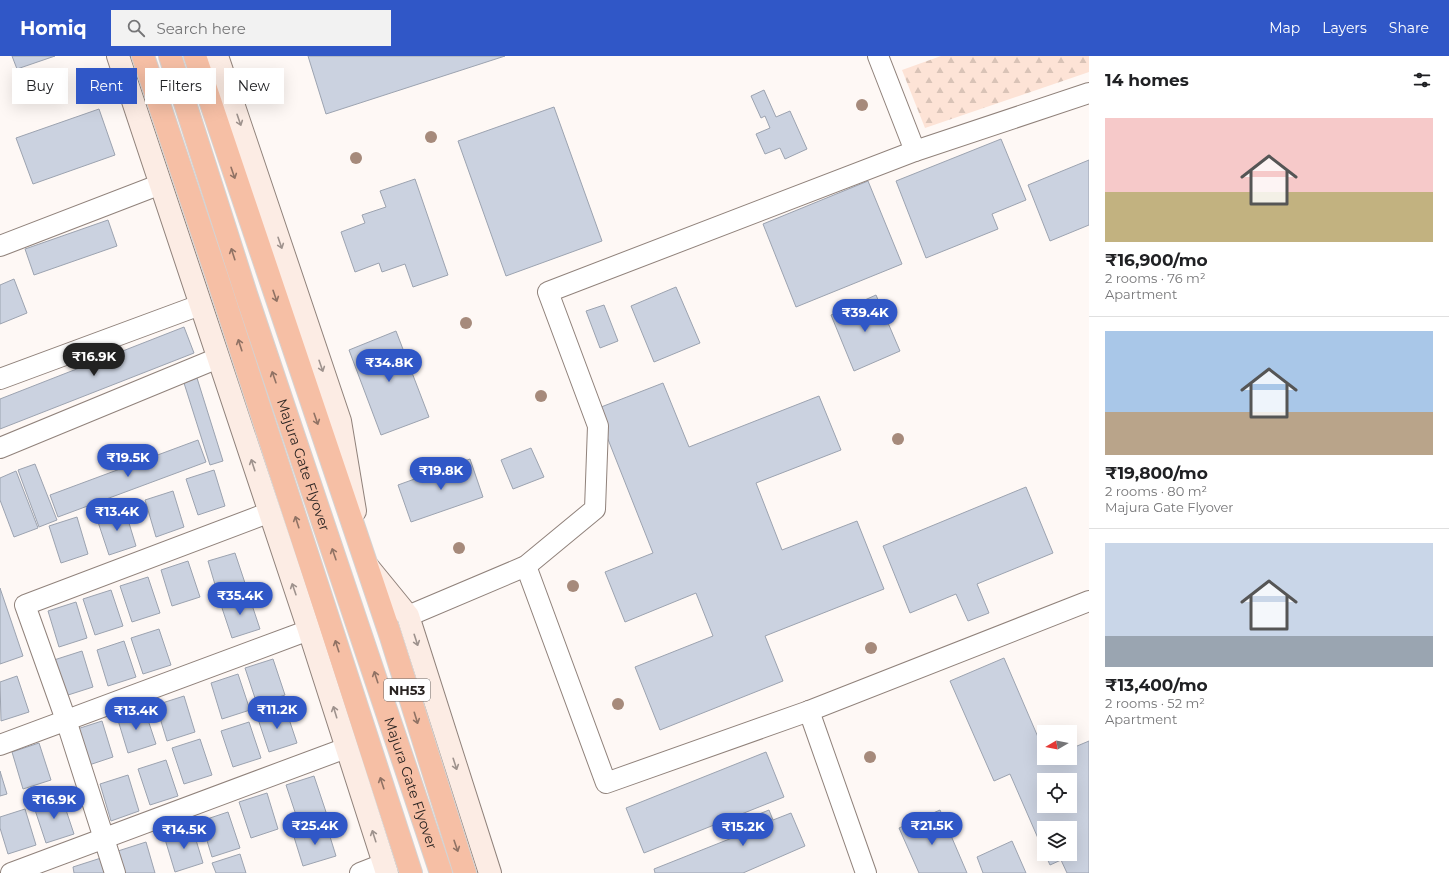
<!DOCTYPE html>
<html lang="en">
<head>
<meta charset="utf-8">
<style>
  :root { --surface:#fff; --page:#f2f2f2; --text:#202124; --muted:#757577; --line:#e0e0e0; --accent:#3057c7 }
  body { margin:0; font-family:Montserrat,sans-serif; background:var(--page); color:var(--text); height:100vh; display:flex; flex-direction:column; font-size:15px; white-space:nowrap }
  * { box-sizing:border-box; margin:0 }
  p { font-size:13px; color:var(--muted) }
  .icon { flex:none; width:22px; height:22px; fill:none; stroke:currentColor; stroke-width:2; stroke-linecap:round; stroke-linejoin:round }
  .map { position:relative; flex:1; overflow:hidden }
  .side { display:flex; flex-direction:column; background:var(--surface); width:360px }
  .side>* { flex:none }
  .guide { position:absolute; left:12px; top:12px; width:380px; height:36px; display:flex; gap:8px }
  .needle { width:26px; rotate:260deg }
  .fabs { position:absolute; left:1037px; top:669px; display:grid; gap:8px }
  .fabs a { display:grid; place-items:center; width:40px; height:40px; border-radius:0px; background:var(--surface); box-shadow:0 4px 16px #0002; font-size:20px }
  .price { position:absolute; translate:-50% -34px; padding:0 9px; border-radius:14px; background:var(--accent); color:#fff; font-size:13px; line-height:26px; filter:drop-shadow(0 1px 2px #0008) }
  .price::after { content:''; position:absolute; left:50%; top:24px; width:12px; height:9px; margin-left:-6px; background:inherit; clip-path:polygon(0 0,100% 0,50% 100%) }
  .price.selected { background:#222; color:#fff }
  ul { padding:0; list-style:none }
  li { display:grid; align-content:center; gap:8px; height:212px; padding:0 16px }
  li+li { border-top:1px solid var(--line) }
  li span { display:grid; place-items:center; height:124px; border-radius:0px; color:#555 }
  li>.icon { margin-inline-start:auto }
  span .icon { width:72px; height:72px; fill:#fffc; stroke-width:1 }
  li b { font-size:17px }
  h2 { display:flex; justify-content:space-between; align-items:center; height:48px; padding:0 16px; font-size:17px }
  .pill { padding:0 14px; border-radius:0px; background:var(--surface); box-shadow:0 4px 16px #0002; font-size:14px; line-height:36px }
  .pill.selected { background:var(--accent); color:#fff }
  header { display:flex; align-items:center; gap:24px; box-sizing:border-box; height:56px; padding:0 20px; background:var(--accent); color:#fff }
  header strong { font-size:19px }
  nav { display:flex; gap:22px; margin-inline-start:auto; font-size:14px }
  .search { width:280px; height:36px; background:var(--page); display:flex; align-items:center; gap:10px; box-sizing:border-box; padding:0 14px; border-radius:0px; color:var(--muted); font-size:15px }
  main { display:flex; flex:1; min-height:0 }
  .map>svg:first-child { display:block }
</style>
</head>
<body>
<header>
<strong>Homiq</strong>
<div class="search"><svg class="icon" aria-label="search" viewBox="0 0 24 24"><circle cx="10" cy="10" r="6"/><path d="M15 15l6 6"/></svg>Search here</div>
<nav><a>Map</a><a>Layers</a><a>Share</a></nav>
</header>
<main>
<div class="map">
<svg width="1089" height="817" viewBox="0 0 1089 817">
  <defs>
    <pattern id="forest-firs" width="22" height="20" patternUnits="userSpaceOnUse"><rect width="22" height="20" fill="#fde3d6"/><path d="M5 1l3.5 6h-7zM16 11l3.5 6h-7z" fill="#d9c3b7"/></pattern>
  </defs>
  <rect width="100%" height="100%" fill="#fef8f5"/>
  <!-- forest -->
  <polygon fill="url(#forest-firs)" points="941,0 1089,0 1089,16 925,72 902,14"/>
  <!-- building -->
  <g fill="#cbd2e0" stroke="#9ca3b0" fill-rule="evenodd">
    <polygon points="12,0 55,0 17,13"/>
    <polygon points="308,0 505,0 326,58"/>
    <polygon points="764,34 776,61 790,55 807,93 785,103 780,92 765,98 756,78 770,72 765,60 761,62 751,40"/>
    <polygon points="554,51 602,185 506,220 458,85"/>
    <polygon points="99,53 115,99 33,128 16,82"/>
    <polygon points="1001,83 1026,144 992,158 998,173 926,202 896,125"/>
    <polygon points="1089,104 1089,169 1050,185 1028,129"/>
    <polygon points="415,123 448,219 413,231 405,208 382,216 379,207 355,216 341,176 365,167 362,159 386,151 380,135"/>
    <polygon points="868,125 902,208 796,251 763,168"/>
    <polygon points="108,164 117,190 34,219 25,193"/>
    <polygon points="14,223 27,257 0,268 0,229"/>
    <polygon points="676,231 700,287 654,306 631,250"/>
    <polygon points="876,239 900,295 854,315 831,259"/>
    <polygon points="604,249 618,285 600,292 586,255"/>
    <polygon points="184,271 194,297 0,373 0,343"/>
    <polygon points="396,275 429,361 381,379 349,294"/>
    <polygon points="197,322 223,405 210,409 184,327"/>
    <polygon points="663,327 689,391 819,340 841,394 756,427 782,494 857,465 884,533 765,580 783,625 660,674 635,611 713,580 696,537 625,566 605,516 653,497 596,353"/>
    <polygon points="198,384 206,406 58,461 50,439"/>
    <polygon points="531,392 544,421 513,433 501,404"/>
    <polygon points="470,403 483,441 411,466 398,429"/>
    <polygon points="35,408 57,464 39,471 18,414"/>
    <polygon points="214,414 225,450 198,459 186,423"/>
    <polygon points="16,415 38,472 14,481 0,444 0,422"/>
    <polygon points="1026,431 1053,497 977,528 989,557 968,565 956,538 910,557 883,490"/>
    <polygon points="173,435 184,471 156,481 145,444"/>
    <polygon points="125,454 136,490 109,499 97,463"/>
    <polygon points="77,461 88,498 61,507 49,470"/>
    <polygon points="235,497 247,533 219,542 208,505"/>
    <polygon points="188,505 200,541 172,550 161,514"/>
    <polygon points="148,521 160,557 132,566 120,530"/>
    <polygon points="0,532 23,600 0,608"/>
    <polygon points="111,534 123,570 95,579 83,543"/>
    <polygon points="248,537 260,573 232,582 220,546"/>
    <polygon points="76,546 87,582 59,591 48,555"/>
    <polygon points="159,573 171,609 143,618 131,582"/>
    <polygon points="124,585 136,621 108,630 97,594"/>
    <polygon points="82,595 93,631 65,640 54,604"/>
    <path d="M1004,602L1044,695V702H1070V693L1089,685V817H1067L1061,804L1050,809L1045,798H1070V772H1044V796L1010,718L994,725L950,625ZM1044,724H1070V750H1044Z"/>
    <polygon points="273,603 285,639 257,648 245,612"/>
    <polygon points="238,618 250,654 222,663 211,627"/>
    <polygon points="17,620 29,656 1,665 0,626"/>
    <polygon points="184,640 195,676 167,685 156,649"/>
    <polygon points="285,651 297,687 269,696 257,660"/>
    <polygon points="144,652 156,688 128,697 117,661"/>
    <polygon points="102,665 113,701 86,710 74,674"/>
    <polygon points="249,666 261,702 233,711 221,675"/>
    <polygon points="200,683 212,719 184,728 172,692"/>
    <polygon points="39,687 51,724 23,733 12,696"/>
    <polygon points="766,696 784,741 644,797 626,752"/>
    <polygon points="166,704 178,740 150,749 138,713"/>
    <polygon points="0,715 7,738 0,740"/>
    <polygon points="128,719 139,755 111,765 100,728"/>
    <polygon points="314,720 326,756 298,765 286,729"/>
    <polygon points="267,737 278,773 251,782 239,746"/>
    <polygon points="62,742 74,778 46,787 34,751"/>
    <polygon points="25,753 36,789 8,798 0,772 0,761"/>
    <polygon points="769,754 773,764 791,757 805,790 743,817 655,817 654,813 732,782 727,771"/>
    <polygon points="940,754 967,817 919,817 899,772"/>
    <polygon points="228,756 240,792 212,801 201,765"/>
    <polygon points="192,771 203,807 175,816 164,780"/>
    <polygon points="327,771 336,800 303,810 294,781"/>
    <polygon points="1012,785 1026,817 983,817 977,801"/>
    <polygon points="146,786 155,817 125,817 118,795"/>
    <polygon points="240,798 246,817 216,817 212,807"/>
    <polygon points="101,802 105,817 74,817 73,811"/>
  </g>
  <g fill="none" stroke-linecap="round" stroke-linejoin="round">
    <!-- street casing -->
    <g stroke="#90827b" stroke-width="22">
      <g id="street">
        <polyline points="878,0 915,95"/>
        <polyline points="0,190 161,128"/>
        <polyline points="0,323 200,249"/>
        <polyline points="0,392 218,302"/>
        <polyline points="526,510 606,727 809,655 1089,545"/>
        <polyline points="408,560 526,510 595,453 598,370 548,236 915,95 1089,37"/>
        <polyline points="809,655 866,817"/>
        <polyline points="0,689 309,574"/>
        <polyline points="11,817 346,692"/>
        <polyline points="115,817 66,664 25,549 268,457"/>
        <polyline points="360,817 383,808"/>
      </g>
    </g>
    <!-- secondary casing -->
    <g stroke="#90827b" stroke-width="24">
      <g id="secondary">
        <polyline points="118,0 309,574 387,817"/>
        <polyline points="217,0 340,365 355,455"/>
        <polyline points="368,511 408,560 490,817"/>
      </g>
    </g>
    <!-- highway casing -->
    <g stroke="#d4d3d3" stroke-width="24">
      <g id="highway">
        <polyline points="143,0 218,224 411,817"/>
        <path id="s1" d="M170,0L246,238L441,817"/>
        <polyline points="195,0 391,581 465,817"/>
      </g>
    </g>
    <!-- street -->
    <use href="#street" stroke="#fff" stroke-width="20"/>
    <!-- secondary -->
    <use href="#secondary" stroke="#fcece4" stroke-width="22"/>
    <!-- highway -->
    <use href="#highway" stroke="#f6bfa5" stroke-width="22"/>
  </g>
  <!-- trees -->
  <g fill="#a68a7b">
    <circle cx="862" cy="49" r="6"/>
    <circle cx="431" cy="81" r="6"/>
    <circle cx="356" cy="102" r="6"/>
    <circle cx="466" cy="267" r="6"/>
    <circle cx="541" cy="340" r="6"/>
    <circle cx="898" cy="383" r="6"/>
    <circle cx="459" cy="492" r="6"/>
    <circle cx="573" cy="530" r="6"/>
    <circle cx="871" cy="592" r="6"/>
    <circle cx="618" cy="648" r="6"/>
    <circle cx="870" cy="701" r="6"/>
  </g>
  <!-- one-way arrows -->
  <defs><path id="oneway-shaft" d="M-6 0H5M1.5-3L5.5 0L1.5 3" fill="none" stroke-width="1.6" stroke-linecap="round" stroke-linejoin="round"/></defs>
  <g stroke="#9e928d">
    <use href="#oneway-shaft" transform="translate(239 64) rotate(71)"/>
    <use href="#oneway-shaft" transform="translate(280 187) rotate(71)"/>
    <use href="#oneway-shaft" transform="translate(321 310) rotate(71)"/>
    <use href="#oneway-shaft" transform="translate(253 409) rotate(-108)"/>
    <use href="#oneway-shaft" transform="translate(294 533) rotate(-109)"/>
    <use href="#oneway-shaft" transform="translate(416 584) rotate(72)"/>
    <use href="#oneway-shaft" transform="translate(335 656) rotate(-107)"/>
    <use href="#oneway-shaft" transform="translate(455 708) rotate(72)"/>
    <use href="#oneway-shaft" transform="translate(374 780) rotate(-108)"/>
  </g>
  <g stroke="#907264">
    <use href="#oneway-shaft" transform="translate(233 117) rotate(71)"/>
    <use href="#oneway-shaft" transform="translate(233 198) rotate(-108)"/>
    <use href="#oneway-shaft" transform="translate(275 240) rotate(71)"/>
    <use href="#oneway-shaft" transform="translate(240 289) rotate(-108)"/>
    <use href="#oneway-shaft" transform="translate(274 321) rotate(-109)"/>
    <use href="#oneway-shaft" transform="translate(316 363) rotate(71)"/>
    <use href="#oneway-shaft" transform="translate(297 466) rotate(-108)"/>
    <use href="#oneway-shaft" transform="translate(334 498) rotate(-109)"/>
    <use href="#oneway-shaft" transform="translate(337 590) rotate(-108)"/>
    <use href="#oneway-shaft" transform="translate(376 621) rotate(-108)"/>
    <use href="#oneway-shaft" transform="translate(416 662) rotate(73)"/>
    <use href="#oneway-shaft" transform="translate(382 727) rotate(-108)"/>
    <use href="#oneway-shaft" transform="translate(456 790) rotate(71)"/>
  </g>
  <g text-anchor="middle" stroke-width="3" stroke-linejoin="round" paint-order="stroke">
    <!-- shield labels -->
    <rect fill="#fff" stroke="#6a6664" stroke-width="1" x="384" y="623" width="46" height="22" rx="3"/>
    <g font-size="13" font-weight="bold" fill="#2a2422">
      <text x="407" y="639">NH53</text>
    </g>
    <!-- street labels -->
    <g font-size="14" fill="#2a2422" stroke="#fff">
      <text dy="5" stroke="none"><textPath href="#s1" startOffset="430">Majura Gate Flyover</textPath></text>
      <text dy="5" stroke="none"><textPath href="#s1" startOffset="766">Majura Gate Flyover</textPath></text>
    </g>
  </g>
</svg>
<div class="fabs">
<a><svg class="needle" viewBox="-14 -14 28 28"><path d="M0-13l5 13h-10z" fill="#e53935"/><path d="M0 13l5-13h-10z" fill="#757577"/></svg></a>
<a><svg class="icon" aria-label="locate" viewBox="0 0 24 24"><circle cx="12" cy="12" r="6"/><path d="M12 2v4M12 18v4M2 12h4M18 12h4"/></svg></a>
<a><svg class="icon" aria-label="layers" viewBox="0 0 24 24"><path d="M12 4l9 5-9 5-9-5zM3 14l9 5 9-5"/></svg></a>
</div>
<b class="price" style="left:865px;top:277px">₹39.4K</b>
<b class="price selected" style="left:94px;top:321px">₹16.9K</b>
<b class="price" style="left:389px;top:327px">₹34.8K</b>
<b class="price" style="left:128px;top:422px">₹19.5K</b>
<b class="price" style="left:441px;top:435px">₹19.8K</b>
<b class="price" style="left:117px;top:476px">₹13.4K</b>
<b class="price" style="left:240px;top:560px">₹35.4K</b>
<b class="price" style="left:277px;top:674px">₹11.2K</b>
<b class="price" style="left:136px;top:675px">₹13.4K</b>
<b class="price" style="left:54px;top:764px">₹16.9K</b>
<b class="price" style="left:315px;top:790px">₹25.4K</b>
<b class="price" style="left:932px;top:790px">₹21.5K</b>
<b class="price" style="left:743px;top:791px">₹15.2K</b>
<b class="price" style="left:184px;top:794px">₹14.5K</b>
<div class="guide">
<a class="pill">Buy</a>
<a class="pill selected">Rent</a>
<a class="pill">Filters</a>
<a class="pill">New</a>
</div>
</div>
<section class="side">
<h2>14 homes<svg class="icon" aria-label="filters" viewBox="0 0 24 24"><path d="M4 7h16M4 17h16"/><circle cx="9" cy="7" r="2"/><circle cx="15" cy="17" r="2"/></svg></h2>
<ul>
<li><span style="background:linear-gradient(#f6c9c9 60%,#c2b280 0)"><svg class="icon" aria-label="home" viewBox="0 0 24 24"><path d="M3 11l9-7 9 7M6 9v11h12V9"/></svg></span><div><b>₹16,900/mo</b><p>2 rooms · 76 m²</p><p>Apartment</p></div></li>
<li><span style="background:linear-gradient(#a9c7e8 65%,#b9a48a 0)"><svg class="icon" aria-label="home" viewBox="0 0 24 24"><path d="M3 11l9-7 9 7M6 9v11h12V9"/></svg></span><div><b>₹19,800/mo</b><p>2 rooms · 80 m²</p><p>Majura Gate Flyover</p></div></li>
<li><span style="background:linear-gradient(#c9d6e8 75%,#9aa5b1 0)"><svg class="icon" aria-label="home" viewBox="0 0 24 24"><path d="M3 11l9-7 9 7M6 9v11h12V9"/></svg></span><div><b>₹13,400/mo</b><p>2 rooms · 52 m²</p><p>Apartment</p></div></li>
</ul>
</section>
</main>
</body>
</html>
